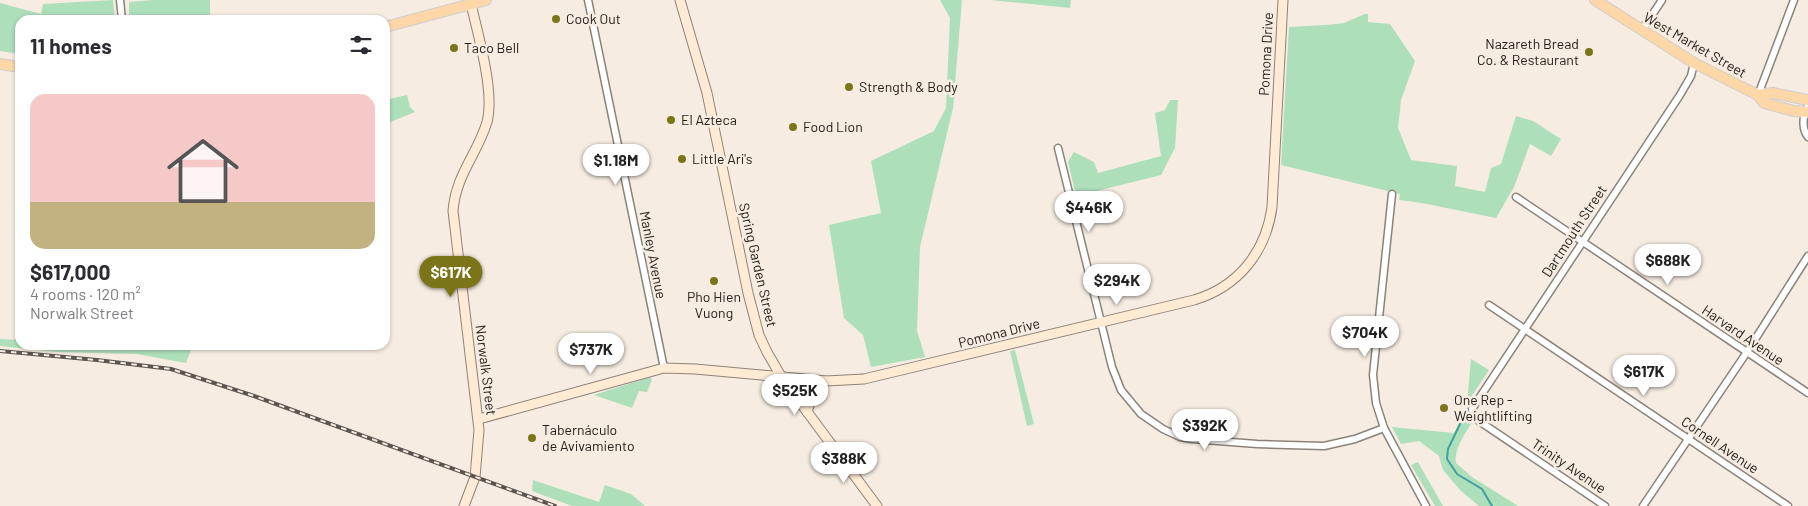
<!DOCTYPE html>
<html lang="en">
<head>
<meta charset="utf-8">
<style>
  :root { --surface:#fff; --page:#f7f7f7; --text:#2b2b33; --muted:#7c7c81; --accent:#7b7519 }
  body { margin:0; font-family:Barlow,sans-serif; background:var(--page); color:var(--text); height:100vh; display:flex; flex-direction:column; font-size:19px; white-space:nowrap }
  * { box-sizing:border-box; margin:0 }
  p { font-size:16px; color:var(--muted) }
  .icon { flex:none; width:28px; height:28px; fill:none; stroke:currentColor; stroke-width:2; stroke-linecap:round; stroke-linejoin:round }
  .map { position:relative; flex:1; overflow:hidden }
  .panel { position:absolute; left:15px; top:15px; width:375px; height:335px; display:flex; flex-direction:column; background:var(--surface); border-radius:15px; box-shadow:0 1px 4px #0004 }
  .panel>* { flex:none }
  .price { position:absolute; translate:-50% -42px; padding:0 11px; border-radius:18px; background:#fff; color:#222; font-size:16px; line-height:32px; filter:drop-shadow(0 1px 2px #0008) }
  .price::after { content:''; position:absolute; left:50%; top:30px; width:15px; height:11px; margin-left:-8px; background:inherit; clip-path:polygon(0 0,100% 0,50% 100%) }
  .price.active { background:var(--accent); color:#fff }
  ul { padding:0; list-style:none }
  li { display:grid; align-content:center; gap:10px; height:265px; padding:0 15px }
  li span { display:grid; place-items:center; height:155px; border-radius:15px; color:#555 }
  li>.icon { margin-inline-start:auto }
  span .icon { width:90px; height:90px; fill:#fffc; stroke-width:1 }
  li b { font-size:21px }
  h2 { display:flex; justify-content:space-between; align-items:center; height:60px; padding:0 15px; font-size:21px }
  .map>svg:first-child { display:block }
</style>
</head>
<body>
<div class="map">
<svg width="1808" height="506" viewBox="0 0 1808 506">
  <rect width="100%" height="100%" fill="#f6ece1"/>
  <!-- green -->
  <g fill="#addfbb">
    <polygon points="113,0 115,20 20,20 20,54 0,51 0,3 41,14 43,4"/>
    <polygon points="153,0 210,0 210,16 157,20 129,20 129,2"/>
    <polygon points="940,0 962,0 953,108 920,247 917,331 925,357 871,367 863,335 844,318 829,225 881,213 871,161 934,131 946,108 950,18"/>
    <polygon points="990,0 1071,0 1070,8"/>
    <polygon points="1365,14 1368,14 1368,22 1390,24 1415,61 1401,100 1398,128 1411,160 1457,166 1455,186 1485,192 1491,168 1501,164 1516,116 1533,121 1561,139 1551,156 1530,144 1514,187 1496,218 1422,203 1399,200 1400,194 1281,165 1289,27 1326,25 1344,23"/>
    <polygon points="407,95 410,107 415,112 385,124 385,100"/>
    <polygon points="1170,100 1178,100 1175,148 1161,175 1076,196 1068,162 1074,152 1094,162 1098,173 1161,156 1155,113 1165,110"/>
    <polygon points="0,339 20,340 20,345 165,345 168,346 193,345 186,363 137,354 57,352 0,346"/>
    <polygon points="1015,350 1034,424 1027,426 1010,351"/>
    <polygon points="1471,359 1489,370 1467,403"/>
    <polygon points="650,377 652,380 647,392 639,391 632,408 594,395"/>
    <path d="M1463,415L1472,422C1465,434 1454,449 1456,463L1472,477L1518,506H1479L1460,490L1443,470L1439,456L1419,441L1401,444L1392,427L1454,433Z"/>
    <polygon points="1418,462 1443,506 1435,506 1411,465"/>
    <polygon points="533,480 599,502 605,485 631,494 645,506 572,506 532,491"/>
  </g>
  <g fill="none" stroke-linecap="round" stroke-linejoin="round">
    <!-- stream -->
    <polyline stroke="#409fa1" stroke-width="2" points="1461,422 1448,449 1447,459 1457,474 1482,489 1492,506"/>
    <!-- street casing -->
    <g stroke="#8b8379" stroke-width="9">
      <g id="street">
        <polyline points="120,0 122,20"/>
        <polyline points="588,0 664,368"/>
        <polyline points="1642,30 1662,0"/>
        <polyline points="1758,95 1794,0"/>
        <path d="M1808,106C1803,115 1801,128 1808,137"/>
        <polyline points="1058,148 1112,367 1121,390 1141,414 1163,429 1180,437 1192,439 1257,444 1324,446 1355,439 1384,428"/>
        <polyline points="1392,194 1373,375 1376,403 1384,428 1426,506"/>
        <polyline points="1516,197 1808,393"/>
        <polyline points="1489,305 1788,506"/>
        <polyline points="1605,506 1476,419 1473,415 1472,409 1680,95 1691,76 1694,63"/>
        <polyline points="1643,506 1747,352 1808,256"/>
      </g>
    </g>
    <!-- secondary casing -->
    <g stroke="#8b8379" stroke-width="11">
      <g id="secondary">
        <polyline points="680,0 707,93 748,293 759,335 767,352 782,378 877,506"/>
        <polyline points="807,412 813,393 826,381"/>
        <path d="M479,419L664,368L695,369L826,381L864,379L1194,300C1238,287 1266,252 1272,207L1283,0"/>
        <path d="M464,506L475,477L479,430L453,211C456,174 477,155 487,122C495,92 478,35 471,4"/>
      </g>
    </g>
    <!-- primary casing -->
    <g stroke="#cfcecd" stroke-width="12">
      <g id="primary">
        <polyline points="1595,0 1694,63 1758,95 1764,103 1794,111 1808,112"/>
        <polyline points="385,27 486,0"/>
        <polyline points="0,64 20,67"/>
        <polyline points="1758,95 1773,93 1808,100"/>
      </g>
    </g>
    <!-- street -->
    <use href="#street" stroke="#fff" stroke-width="6"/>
    <!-- secondary -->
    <use href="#secondary" stroke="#ffebd4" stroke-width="9"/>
    <!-- primary -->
    <use href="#primary" stroke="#fed7a8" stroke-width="10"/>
    <!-- rail casing -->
    <g stroke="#5b5550" stroke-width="4">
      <polyline id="rail" points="0,351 97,360 171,369 254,396 555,506"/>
    </g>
    <!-- rail -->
    <use href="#rail" stroke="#f6ece1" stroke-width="2" stroke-dasharray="5.5" stroke-linecap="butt"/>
  </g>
  <!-- markers -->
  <g fill="#7b7519" stroke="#f6ece1" stroke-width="2">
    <circle cx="556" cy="19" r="5"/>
    <circle cx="454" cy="48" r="5"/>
    <circle cx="1589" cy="52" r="5"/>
    <circle cx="849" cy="87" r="5"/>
    <circle cx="671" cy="120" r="5"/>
    <circle cx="793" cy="127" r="5"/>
    <circle cx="682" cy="159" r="5"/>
    <circle cx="714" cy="281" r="5"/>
    <circle cx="1444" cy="408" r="5"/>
    <circle cx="532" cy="438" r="5"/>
  </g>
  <g text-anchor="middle" stroke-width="5" stroke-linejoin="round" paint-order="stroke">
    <!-- poi labels -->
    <g font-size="14" fill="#24201c" stroke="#f6ece1" text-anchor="start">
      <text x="566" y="24">Cook Out</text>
      <text x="1579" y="49" text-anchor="end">Nazareth Bread<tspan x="1579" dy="16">Co. &amp; Restaurant</tspan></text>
      <text x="464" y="53">Taco Bell</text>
      <text x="859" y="92">Strength &amp; Body</text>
      <text x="681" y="125">El Azteca</text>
      <text x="803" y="132">Food Lion</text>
      <text x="692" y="164">Little Ari's</text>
      <text x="714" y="302" text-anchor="middle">Pho Hien<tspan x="714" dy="16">Vuong</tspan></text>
      <text x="1454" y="405">One Rep -<tspan x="1454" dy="16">Weightlifting</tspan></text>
      <text x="542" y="435">Tabernáculo<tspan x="542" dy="16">de Avivamiento</tspan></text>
    </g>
    <!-- street labels -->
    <g font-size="14" fill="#24201c" stroke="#f6ece1">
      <text transform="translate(1695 45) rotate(30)" y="5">West Market Street</text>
      <text transform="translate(1266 54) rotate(-87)" y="5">Pomona Drive</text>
      <text transform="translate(1574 231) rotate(-57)" y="5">Dartmouth Street</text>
      <text transform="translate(653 255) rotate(79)" y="5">Manley Avenue</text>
      <text transform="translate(758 265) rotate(77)" y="5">Spring Garden Street</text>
      <text transform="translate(999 333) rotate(-14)" y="5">Pomona Drive</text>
      <text transform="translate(1743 335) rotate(34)" y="5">Harvard Avenue</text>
      <text transform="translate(486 370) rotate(83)" y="5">Norwalk Street</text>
      <text transform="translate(1720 445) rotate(34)" y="5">Cornell Avenue</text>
      <text transform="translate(1569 466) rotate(34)" y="5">Trinity Avenue</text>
    </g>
  </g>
</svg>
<b class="price" style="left:616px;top:186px">$1.18M</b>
<b class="price" style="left:1089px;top:233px">$446K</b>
<b class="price" style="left:1668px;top:286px">$688K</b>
<b class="price active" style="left:451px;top:298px">$617K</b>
<b class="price" style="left:1117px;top:306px">$294K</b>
<b class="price" style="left:1365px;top:358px">$704K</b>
<b class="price" style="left:591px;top:375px">$737K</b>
<b class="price" style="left:1644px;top:397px">$617K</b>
<b class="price" style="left:795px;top:416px">$525K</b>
<b class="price" style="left:1205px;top:451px">$392K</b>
<b class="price" style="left:844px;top:484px">$388K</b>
<section class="panel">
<h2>11 homes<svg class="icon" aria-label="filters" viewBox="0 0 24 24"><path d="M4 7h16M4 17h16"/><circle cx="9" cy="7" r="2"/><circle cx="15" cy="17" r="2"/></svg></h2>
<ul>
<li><span style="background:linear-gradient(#f6c9c9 70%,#c2b280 0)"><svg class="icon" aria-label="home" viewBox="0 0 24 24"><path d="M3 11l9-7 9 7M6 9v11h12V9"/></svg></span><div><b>$617,000</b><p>4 rooms · 120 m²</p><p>Norwalk Street</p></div></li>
</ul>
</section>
</div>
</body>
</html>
